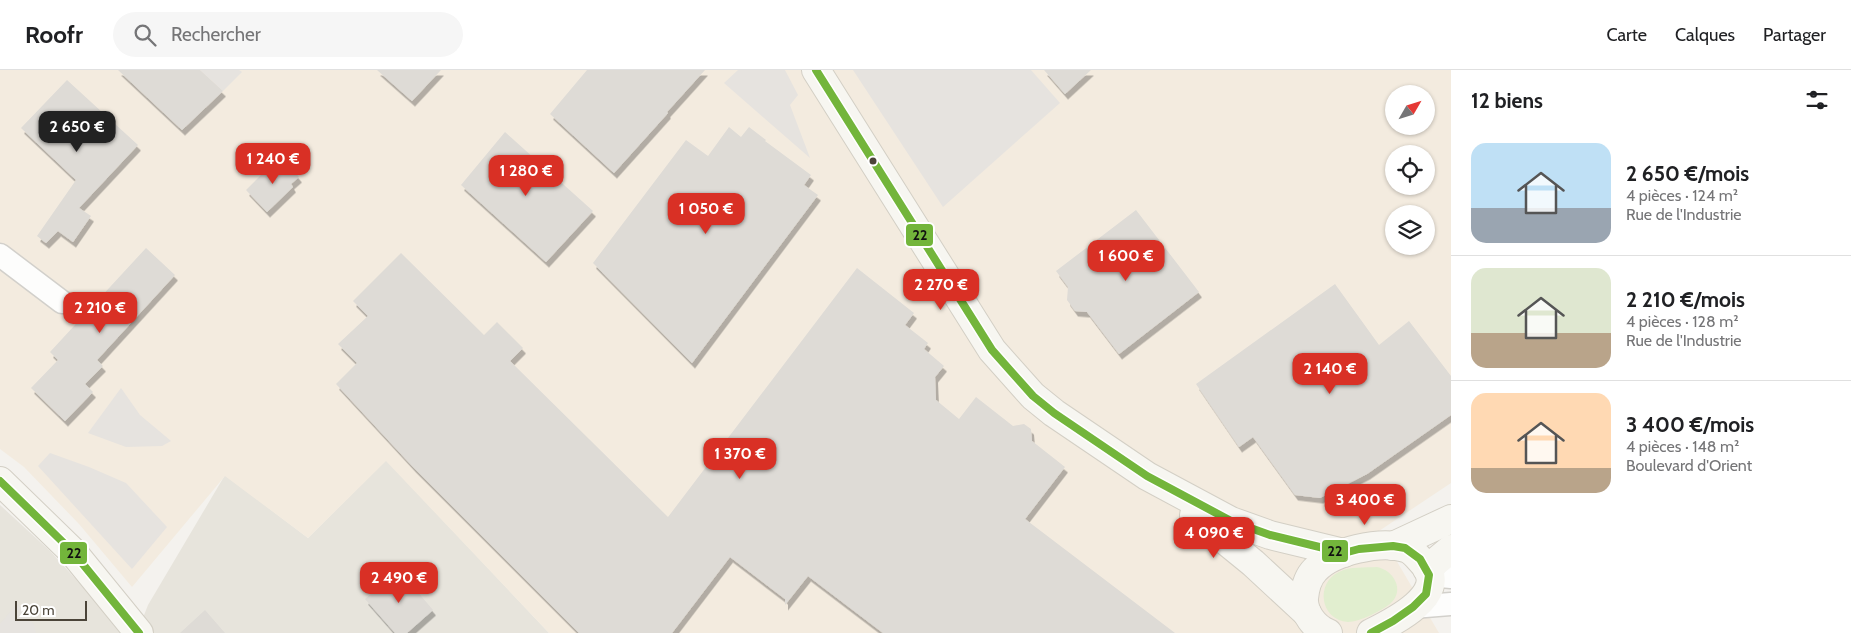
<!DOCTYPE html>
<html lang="fr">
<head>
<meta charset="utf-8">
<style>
  :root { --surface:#fff; --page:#f6f6f6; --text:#202124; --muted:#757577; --line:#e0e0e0; --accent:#d93025 }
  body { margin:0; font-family:Cabin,sans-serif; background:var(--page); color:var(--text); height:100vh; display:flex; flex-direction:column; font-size:19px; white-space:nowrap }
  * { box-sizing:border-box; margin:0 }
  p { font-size:16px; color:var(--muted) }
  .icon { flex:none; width:28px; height:28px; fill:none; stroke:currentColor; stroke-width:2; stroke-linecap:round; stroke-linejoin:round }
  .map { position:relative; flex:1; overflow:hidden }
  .sheet { display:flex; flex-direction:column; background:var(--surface); width:400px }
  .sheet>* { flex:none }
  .needle { width:32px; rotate:51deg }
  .fabs { position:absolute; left:1385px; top:15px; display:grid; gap:10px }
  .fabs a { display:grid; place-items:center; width:50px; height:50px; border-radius:50%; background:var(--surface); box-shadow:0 1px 4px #0004; font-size:25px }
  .scale { position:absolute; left:15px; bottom:12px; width:72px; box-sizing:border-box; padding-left:5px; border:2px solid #4b4439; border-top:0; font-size:14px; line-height:18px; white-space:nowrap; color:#4b4439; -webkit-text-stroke:4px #fff; paint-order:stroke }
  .price { position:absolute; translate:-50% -42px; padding:0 11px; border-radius:10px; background:var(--accent); color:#fff; font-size:16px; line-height:32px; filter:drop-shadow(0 1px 2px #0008) }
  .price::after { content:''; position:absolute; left:50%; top:30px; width:15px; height:11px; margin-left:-8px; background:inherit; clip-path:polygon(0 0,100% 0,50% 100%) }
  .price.current { background:#222; color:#fff }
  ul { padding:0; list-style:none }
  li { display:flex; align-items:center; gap:15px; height:125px; padding:0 20px }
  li+li { border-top:1px solid var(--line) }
  li span { display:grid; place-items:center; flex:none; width:140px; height:100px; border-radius:15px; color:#555 }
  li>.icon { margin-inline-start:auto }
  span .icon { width:60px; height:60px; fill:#fffc; stroke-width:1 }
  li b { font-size:21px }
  h2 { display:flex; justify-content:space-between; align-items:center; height:60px; padding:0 20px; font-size:21px }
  header { display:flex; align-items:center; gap:30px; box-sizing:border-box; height:70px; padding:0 25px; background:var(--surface); border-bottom:1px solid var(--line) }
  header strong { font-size:24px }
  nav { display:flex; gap:28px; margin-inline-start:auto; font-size:18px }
  .search { width:350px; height:45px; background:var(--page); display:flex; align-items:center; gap:12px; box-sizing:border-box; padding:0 18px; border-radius:28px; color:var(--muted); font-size:19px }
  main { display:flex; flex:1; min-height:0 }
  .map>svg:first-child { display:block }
</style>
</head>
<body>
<header>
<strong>Roofr</strong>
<div class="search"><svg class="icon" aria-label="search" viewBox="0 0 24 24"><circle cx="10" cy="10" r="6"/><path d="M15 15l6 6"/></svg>Rechercher</div>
<nav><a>Carte</a><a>Calques</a><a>Partager</a></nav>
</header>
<main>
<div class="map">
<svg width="1451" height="563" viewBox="0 0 1451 563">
  <defs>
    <filter id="shadow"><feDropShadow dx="3" dy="5.5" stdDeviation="0" flood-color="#0004"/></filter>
  </defs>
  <rect width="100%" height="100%" fill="#f4f2ee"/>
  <!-- residential -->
  <g fill="#e7e4dc">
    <polygon points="386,390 549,563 137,563 148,535 225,405 308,468"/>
    <polygon points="0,435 50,481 125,563 0,563"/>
  </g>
  <!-- commercial -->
  <path fill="#f3ebdf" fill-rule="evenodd" d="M0,0H1451V413L1379,461L1439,563H549L386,391L308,468L225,406L132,517L79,454L24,397L0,379ZM1394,24H1426V56H1394ZM1394,84H1426V116H1394ZM1394,144H1426V176H1394Z"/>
  <!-- green -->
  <path fill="#e1eecf" d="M1377,497C1393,500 1406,520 1390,534C1381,541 1359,552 1348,552C1320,550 1315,513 1339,502C1350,496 1365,498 1377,497Z"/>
  <!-- parking -->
  <g fill="#e6e3df">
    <polygon points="200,0 239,0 242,2 223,21"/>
    <polygon points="738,0 785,0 798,25 790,35 810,88 724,13"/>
    <polygon points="853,0 1031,0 1060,33 943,137"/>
    <polygon points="121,318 140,345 171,371 162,376 126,377 88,363"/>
    <polygon points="50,383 89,397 126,413 167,457 132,499 38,396"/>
    <polygon points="17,534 34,555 36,563 0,563 0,554"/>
  </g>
  <!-- building -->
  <g fill="#dedbd6" filter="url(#shadow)">
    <polygon points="118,0 200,0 223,21 182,60"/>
    <polygon points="377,0 441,0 412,31"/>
    <polygon points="587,0 705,0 667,42 668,43 614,103 550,44"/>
    <polygon points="1044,0 1091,0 1065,24"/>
    <polygon points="67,10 138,75 79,138 91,146 73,172 58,161 46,173 37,166 76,110 21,58"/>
    <polygon points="729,57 741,67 749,57 766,70 765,71 811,105 804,115 818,125 692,293 593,193 686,70 708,86"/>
    <polygon points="505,62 593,141 546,192 461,115"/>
    <polygon points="284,90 299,107 291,114 293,117 267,142 246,120 272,94 275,98"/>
    <polygon points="1136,140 1199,222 1119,284 1087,242 1075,241 1067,230 1068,217 1056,201"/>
    <polygon points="146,178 175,205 97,290 103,296 85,314 93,322 65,351 31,318 58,290 50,282"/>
    <polygon points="401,183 484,265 497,252 523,278 510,291 668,447 857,198 914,243 905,255 928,273 924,279 944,296 935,307 936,330 959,349 976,327 1013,356 1024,354 1031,359 1032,371 1065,397 1025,449 1175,563 883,563 808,506 785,535 785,529 730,487 672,563 579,563 413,397 336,314 357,293 338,274 368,246 353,231"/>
    <polygon points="1335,214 1379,275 1409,251 1451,306 1451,345 1367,404 1320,428 1295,425 1253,367 1239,377 1196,314"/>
    <polygon points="399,500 433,540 407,563 395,563 365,529"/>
    <polygon points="205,540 225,563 180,563"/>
  </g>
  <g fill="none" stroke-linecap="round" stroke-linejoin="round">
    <!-- street casing -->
    <g stroke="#d2d0cb" stroke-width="25">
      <g id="street">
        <polyline points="0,185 62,232"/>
        <polyline points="1429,505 1451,507"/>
        <polyline points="1413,537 1451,534"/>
      </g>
    </g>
    <!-- secondary casing -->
    <g stroke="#d3cfc5" stroke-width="30">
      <g id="secondary">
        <polyline points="816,0 992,280 1033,326 1054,343 1147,406 1231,451 1270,465 1344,483"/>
        <polyline points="0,411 73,482 139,563"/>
        <polyline points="1194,445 1253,493 1307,543"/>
        <polyline points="1393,476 1451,449"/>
        <polyline points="1427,499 1451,479"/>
        <path d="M1328,563C1315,558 1303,543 1304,528C1305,518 1308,507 1315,500C1332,481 1381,470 1405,478C1413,480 1419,489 1425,495C1449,525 1391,553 1371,563"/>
      </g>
    </g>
    <!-- street -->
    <use href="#street" stroke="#fdfdfc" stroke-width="22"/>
    <!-- secondary -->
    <use href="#secondary" stroke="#f7f6f1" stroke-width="28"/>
    <!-- bus-1 casing -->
    <g stroke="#fff" stroke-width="11">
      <g id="bus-1">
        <polyline points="816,0 992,280 1033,326 1054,343 1147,406 1231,451 1270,465 1344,483 1359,479 1393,476 1405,478 1420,489 1429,505 1426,524 1413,537 1393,551 1371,563"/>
        <polyline points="0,411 73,482 139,563"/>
      </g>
    </g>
    <!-- bus-1 -->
    <use href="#bus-1" stroke="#73b53b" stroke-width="8"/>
  </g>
  <!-- markers -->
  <circle fill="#4b4439" stroke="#fff" stroke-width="2" cx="873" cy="91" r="4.5"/>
  <g stroke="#fff" stroke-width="2">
    <rect x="905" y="153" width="29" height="24" rx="5" fill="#73b53b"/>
    <rect x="1321" y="469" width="28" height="24" rx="5" fill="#73b53b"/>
    <rect x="59" y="471" width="29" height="24" rx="5" fill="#73b53b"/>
  </g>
  <g font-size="14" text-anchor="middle" font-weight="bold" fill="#111">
    <text x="920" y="170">22</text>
    <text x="1335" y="486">22</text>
    <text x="74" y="488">22</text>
  </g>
</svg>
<div class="fabs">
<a><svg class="needle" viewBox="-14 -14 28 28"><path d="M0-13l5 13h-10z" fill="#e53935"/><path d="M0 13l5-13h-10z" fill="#757577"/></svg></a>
<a><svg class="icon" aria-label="locate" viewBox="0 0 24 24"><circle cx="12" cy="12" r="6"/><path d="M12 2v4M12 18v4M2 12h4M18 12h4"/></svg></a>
<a><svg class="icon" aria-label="layers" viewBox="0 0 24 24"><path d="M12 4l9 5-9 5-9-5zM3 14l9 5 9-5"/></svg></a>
</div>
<div class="scale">20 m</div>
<b class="price current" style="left:77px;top:83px">2 650 €</b>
<b class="price" style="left:273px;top:115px">1 240 €</b>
<b class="price" style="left:526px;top:127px">1 280 €</b>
<b class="price" style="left:706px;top:165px">1 050 €</b>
<b class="price" style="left:1126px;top:212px">1 600 €</b>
<b class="price" style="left:941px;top:241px">2 270 €</b>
<b class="price" style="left:100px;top:264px">2 210 €</b>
<b class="price" style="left:1330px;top:325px">2 140 €</b>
<b class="price" style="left:740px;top:410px">1 370 €</b>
<b class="price" style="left:1365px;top:456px">3 400 €</b>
<b class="price" style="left:1214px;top:489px">4 090 €</b>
<b class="price" style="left:399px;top:534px">2 490 €</b>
</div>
<section class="sheet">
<h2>12 biens<svg class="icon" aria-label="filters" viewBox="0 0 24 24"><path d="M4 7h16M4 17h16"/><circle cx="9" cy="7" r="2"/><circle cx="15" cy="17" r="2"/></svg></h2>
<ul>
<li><span style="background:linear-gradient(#bfe0f5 65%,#9aa5b1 0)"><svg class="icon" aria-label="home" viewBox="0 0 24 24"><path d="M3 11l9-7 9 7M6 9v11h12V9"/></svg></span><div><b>2 650 €/mois</b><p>4 pièces · 124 m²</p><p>Rue de l'Industrie</p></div></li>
<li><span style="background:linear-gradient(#dfe7d0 65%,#b9a48a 0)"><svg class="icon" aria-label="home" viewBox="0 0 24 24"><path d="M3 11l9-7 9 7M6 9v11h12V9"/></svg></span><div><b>2 210 €/mois</b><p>4 pièces · 128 m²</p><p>Rue de l'Industrie</p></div></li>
<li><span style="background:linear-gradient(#ffd9b3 75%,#b9a48a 0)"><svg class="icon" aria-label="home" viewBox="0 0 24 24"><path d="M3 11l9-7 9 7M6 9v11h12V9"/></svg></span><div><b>3 400 €/mois</b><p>4 pièces · 148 m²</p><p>Boulevard d'Orient</p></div></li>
</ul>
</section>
</main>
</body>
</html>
